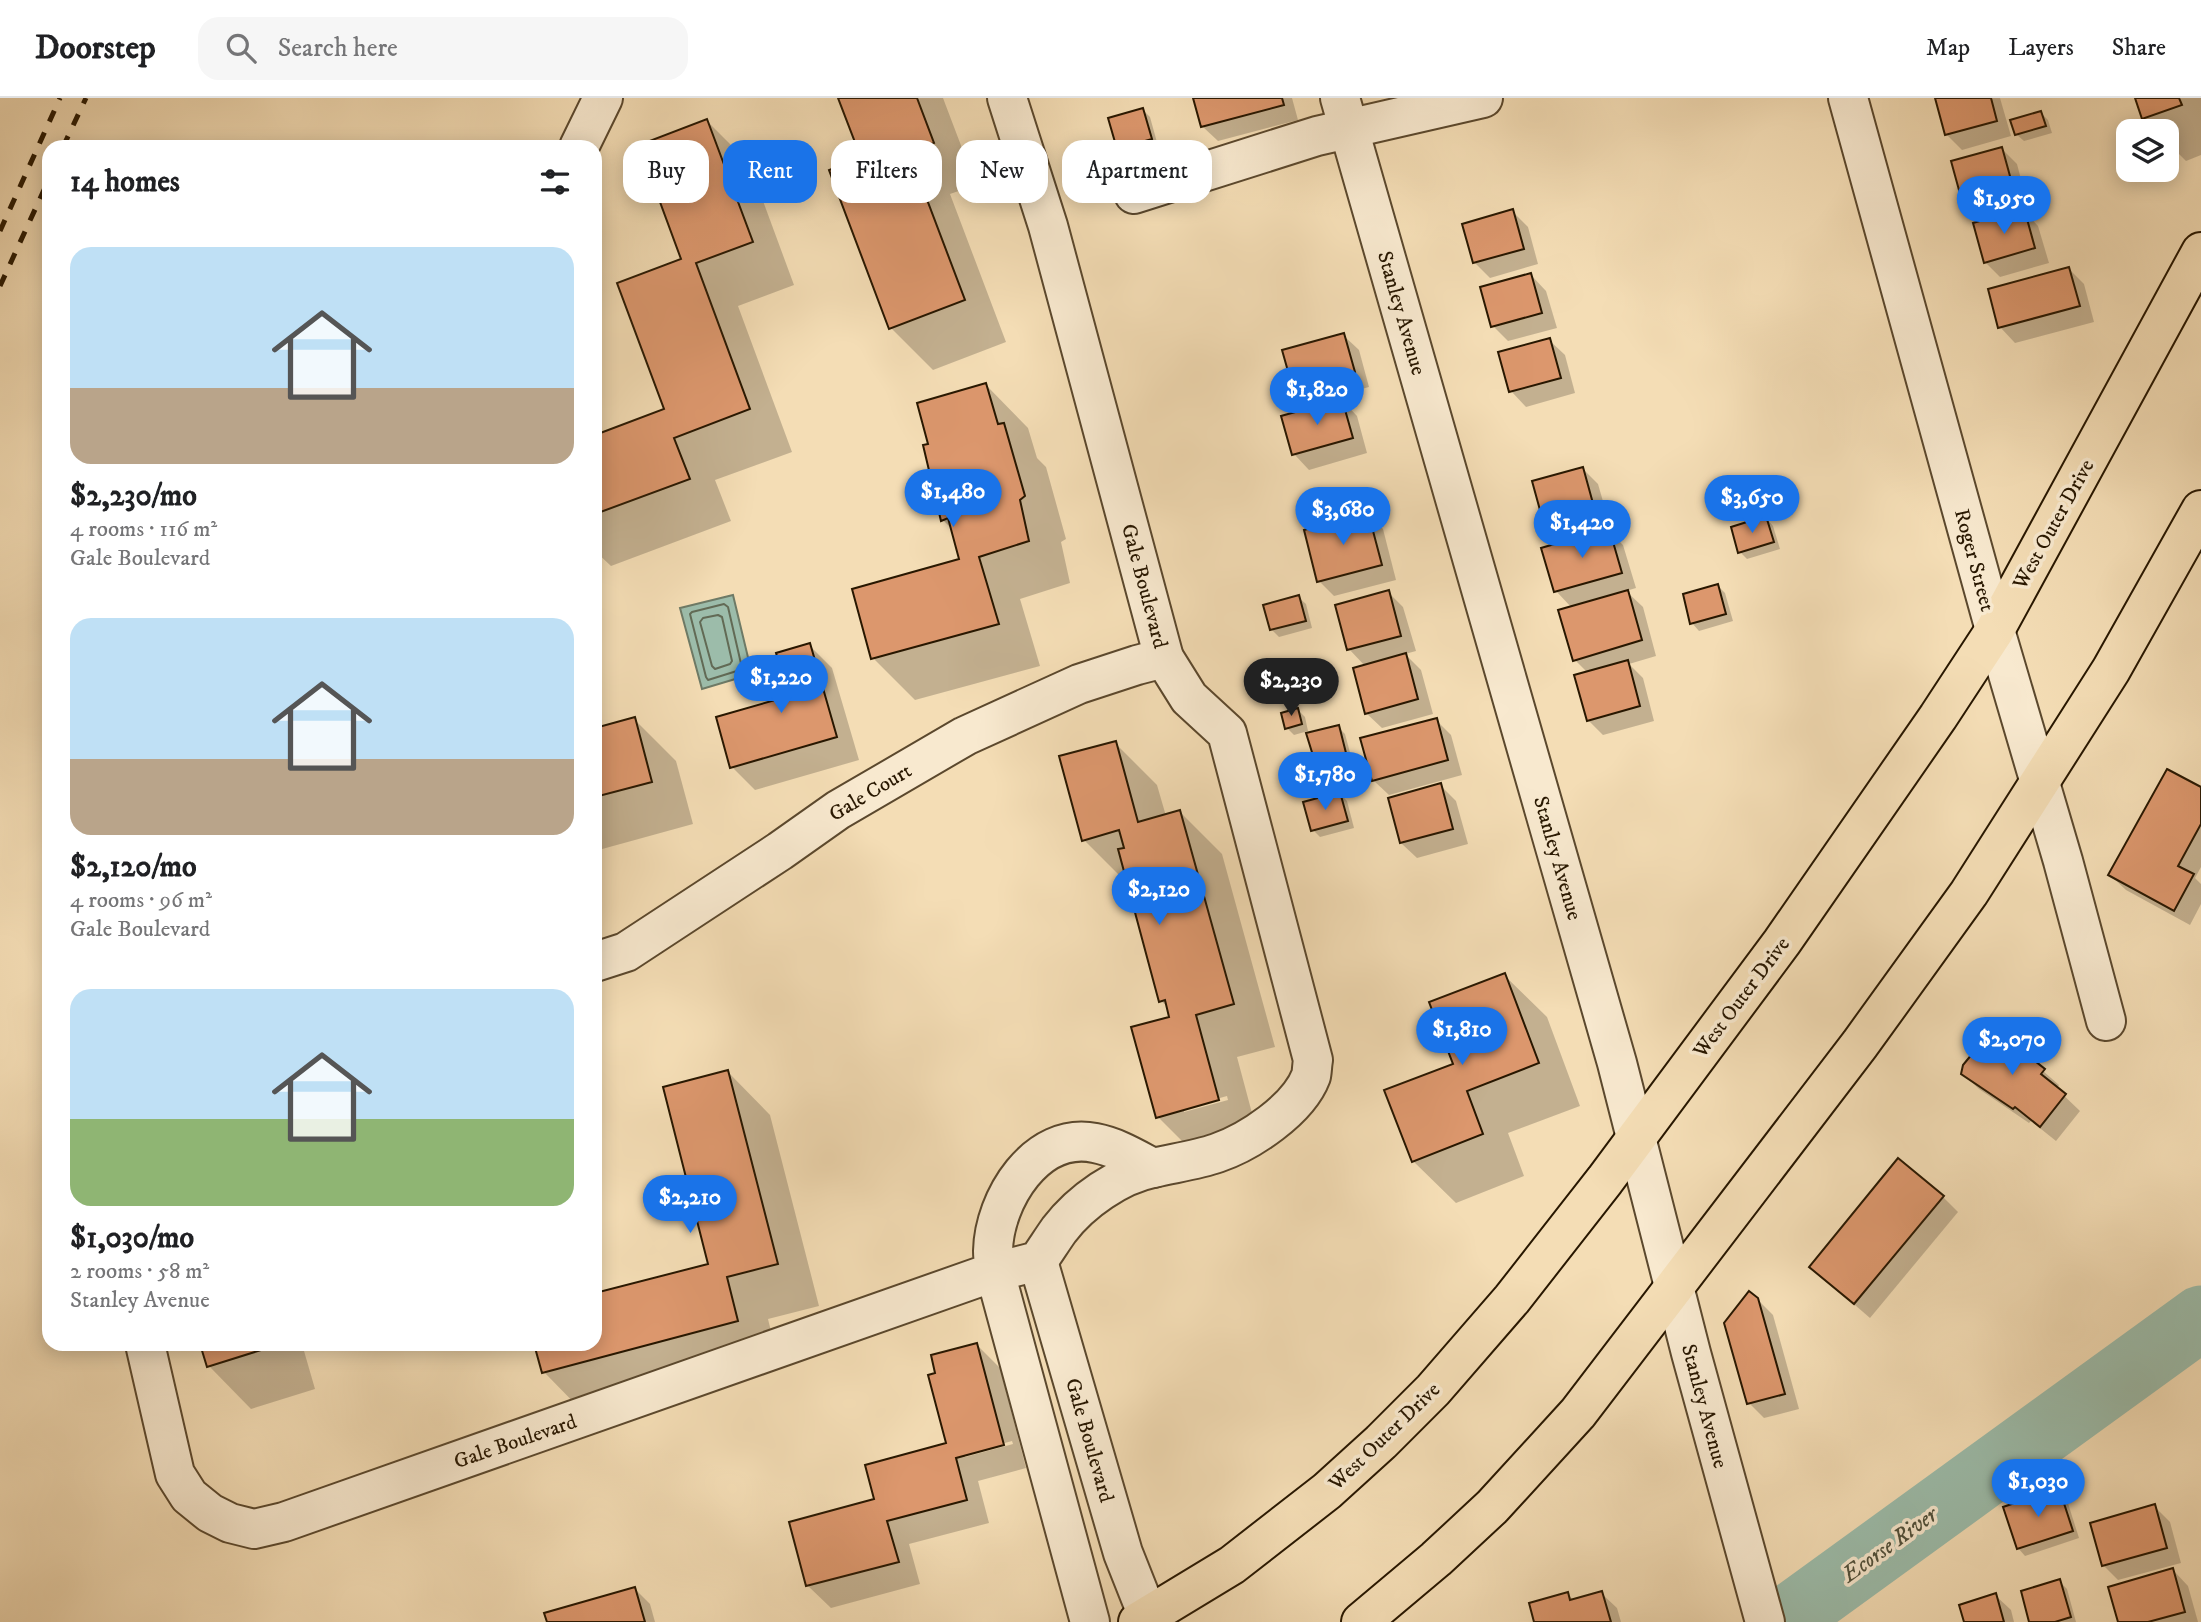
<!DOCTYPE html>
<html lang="en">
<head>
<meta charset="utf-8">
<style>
  :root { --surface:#fff; --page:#f6f6f6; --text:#202124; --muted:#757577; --line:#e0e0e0; --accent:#1a73e8 }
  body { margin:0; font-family:"IM FELL DW Pica",serif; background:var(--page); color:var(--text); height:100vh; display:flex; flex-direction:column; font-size:26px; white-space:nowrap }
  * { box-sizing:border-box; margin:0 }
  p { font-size:23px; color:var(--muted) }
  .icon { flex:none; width:38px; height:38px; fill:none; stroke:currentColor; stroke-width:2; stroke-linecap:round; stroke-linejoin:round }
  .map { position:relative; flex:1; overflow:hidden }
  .side { position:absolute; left:42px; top:42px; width:560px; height:1211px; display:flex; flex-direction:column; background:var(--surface); border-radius:21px; box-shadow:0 4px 18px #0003 }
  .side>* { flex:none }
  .top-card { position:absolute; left:623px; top:42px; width:665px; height:63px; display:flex; gap:14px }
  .buttons { position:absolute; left:2116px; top:21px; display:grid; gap:14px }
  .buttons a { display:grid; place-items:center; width:63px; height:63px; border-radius:14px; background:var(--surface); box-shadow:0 4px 18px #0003; font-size:35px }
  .price { position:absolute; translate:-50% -60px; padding:0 16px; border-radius:24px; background:var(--accent); color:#fff; font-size:23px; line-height:46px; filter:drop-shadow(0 2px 4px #0008) }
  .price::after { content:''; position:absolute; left:50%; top:42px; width:21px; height:16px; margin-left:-10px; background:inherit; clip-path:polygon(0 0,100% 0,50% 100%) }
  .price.current { background:#222; color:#fff }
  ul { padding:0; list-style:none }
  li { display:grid; align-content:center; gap:14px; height:371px; padding:0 28px }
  li span { display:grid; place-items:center; height:217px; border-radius:21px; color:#555 }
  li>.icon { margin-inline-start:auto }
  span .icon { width:126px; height:126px; fill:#fffc; stroke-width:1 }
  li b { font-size:30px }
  h2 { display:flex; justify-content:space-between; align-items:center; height:84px; padding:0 28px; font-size:30px }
  .tag { padding:0 24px; border-radius:21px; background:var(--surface); box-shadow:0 4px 18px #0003; font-size:24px; line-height:63px }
  .tag.current { background:var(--accent); color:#fff }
  header { display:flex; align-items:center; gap:42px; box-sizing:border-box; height:98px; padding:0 35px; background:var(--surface); border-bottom:2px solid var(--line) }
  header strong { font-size:33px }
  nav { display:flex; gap:38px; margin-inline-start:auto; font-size:24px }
  .search { width:490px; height:63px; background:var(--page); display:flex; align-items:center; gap:18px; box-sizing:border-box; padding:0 24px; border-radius:21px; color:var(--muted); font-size:26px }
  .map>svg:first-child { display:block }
</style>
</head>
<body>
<header>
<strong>Doorstep</strong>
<div class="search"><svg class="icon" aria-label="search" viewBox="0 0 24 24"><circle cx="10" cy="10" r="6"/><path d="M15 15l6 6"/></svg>Search here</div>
<nav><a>Map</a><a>Layers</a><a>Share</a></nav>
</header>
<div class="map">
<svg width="2201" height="1524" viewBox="0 0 2201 1524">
  <rect width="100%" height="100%" fill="#f4ddb5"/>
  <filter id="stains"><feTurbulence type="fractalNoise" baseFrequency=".00286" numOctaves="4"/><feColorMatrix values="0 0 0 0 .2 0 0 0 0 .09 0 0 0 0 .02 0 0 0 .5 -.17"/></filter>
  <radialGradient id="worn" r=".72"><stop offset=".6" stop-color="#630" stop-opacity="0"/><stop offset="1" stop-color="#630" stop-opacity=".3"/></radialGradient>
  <!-- water -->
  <polygon fill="#9cbcaa" stroke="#6e7a66" stroke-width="2" points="733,497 752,576 702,591 680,510"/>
  <!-- shadow -->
  <g fill="#0003" fill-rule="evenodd">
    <polygon points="840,0 943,0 976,87 950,96 1006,244 933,272 891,230 863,61"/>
    <polygon points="1195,0 1292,0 1298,22 1218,43 1202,28"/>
    <polygon points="1937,0 2000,0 2011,38 1962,52 1947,37"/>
    <polygon points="2136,0 2201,0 2201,57 2186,63 2166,43 2166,33 2157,33 2144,20"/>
    <polygon points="1143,12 1150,19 1158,48 1125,58 1118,50"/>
    <polygon points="2041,15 2048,22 2052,35 2024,43 2016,36"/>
    <polygon points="707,23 749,65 794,187 738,208 792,354 715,382 731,423 611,468 595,453 595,339 666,312"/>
    <polygon points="2002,51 2017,66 2027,104 1978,117 1963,102"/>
    <polygon points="2023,112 2038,128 2049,165 2000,179 1985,164"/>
    <polygon points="1512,113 1528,129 1538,166 1490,180 1475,165 1464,127"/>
    <polygon points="2069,171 2084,186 2094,224 2015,245 2000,229"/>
    <polygon points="1531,177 1546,193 1557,230 1508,243 1493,228"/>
    <polygon points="1343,237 1359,252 1369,289 1310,305 1295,290"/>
    <polygon points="1549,242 1565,257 1575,295 1526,309 1511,293"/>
    <polygon points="986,287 1028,330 1037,360 1046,369 1066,441 1061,444 1070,485 1020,501 1040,568 915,602 873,560 961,462 953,432 943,422 930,347"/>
    <polygon points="1342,302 1357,318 1367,355 1309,372 1294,356"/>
    <polygon points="1583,371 1598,386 1609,424 1560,438 1545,422"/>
    <polygon points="1368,416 1383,431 1396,482 1334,498 1319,483"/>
    <polygon points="1766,420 1773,428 1780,451 1747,461 1740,454"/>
    <polygon points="1608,432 1623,447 1636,490 1626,493 1643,509 1656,558 1629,566 1643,580 1654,623 1603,637 1588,622 1588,575 1575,562 1572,510 1556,493"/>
    <polygon points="1718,488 1725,495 1733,523 1699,533 1692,525 1685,497"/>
    <polygon points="1388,494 1403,509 1416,553 1405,556 1421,572 1433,616 1382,630 1366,615 1365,568 1349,551"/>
    <polygon points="1298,499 1306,506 1312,530 1279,539 1271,531"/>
    <polygon points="809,547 832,570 859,662 755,692 732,669 791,599"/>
    <polygon points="1298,612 1305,619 1308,633 1294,637 1287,630"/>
    <polygon points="634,621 676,663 693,726 595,753 595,631"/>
    <polygon points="1436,622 1451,637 1462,677 1389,697 1373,682"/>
    <polygon points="1338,629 1345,636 1352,662 1323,670 1316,663"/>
    <path d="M1115,645L1157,687L1166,718L1180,714L1222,756L1275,949L1237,959L1260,1045L1200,1061L1158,1019L1171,920L1169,910L1161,903L1128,783L1126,784L1084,742ZM1227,998L1228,1002L1184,1014V1010Z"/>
    <polygon points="1440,687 1456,703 1468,746 1417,760 1401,745"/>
    <polygon points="2201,691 2201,769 2195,780 2201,786 2201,806 2190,827 2126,792 2110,777"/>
    <polygon points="1340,696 1347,703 1354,730 1320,739 1313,732"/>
    <polygon points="1504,877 1547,919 1580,1008 1508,1035 1524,1078 1456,1105 1413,1063 1455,967"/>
    <polygon points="2003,930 2025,952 2025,957 2059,987 2057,991 2080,1013 2056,1043 2031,1023 2029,1025 1979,991 1963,976"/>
    <polygon points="728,974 770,1017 819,1208 768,1221 779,1266 586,1317 544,1274 536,1246 595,1246 595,1197 710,1167"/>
    <polygon points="1943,1099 1958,1114 1870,1220 1811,1169"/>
    <polygon points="1757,1201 1773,1217 1799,1311 1764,1320 1749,1305"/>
    <polygon points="202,1246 302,1246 315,1291 251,1311 209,1268"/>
    <path d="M977,1247L1000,1270L1026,1370L978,1383L989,1425L909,1446L920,1486L831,1510L807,1487L876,1402L948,1346ZM1012,1343L1013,1346L965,1359V1356Z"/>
    <polygon points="2059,1392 2066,1399 2079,1440 2025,1458 2018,1450"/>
    <polygon points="2154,1408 2170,1424 2181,1465 2118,1482 2103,1467"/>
    <polygon points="2173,1472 2188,1488 2198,1524 2120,1524"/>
    <polygon points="2059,1483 2067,1491 2076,1524 2031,1524"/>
    <polygon points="635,1491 650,1506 655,1524 549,1524"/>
    <polygon points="1601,1495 1617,1510 1621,1524 1536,1524 1568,1496 1574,1503"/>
    <polygon points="1995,1497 2011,1512 2014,1524 1966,1524"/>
  </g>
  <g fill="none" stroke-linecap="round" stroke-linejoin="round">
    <!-- shore -->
    <g stroke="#626a55" stroke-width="2">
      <polygon points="724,506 728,509 742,570 740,572 708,582 706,579 690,516 692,514"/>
      <polygon points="718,517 722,519 732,563 730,566 715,571 712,568 700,524 703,520"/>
    </g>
    <!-- river -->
    <polyline stroke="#9cbcaa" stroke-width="65" points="1782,1524 2201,1220"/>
  </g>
  <!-- building -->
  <g fill="#dc976d" stroke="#281700" stroke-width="2">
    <polygon points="838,0 917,0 934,45 909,54 965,202 889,231 829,72 861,60"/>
    <polygon points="1193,0 1282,0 1284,7 1201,29"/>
    <polygon points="1935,0 1991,0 1997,23 1945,37"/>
    <polygon points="2135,0 2179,0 2182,7 2142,21"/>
    <polygon points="1143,10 1152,41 1117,51 1108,20"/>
    <polygon points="2041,13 2046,28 2015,37 2010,22"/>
    <polygon points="707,21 753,144 696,165 750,311 674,340 690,381 595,416 595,337 664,311 617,185 681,161 639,47"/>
    <polygon points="2002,49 2013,89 1962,103 1951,63"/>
    <polygon points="2024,110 2035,150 1984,165 1973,125"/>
    <polygon points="1513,111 1524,151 1473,165 1462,126"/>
    <polygon points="2069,169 2080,208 1998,230 1988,191"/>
    <polygon points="1531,175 1542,215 1491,229 1480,189"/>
    <polygon points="1344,235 1355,274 1293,291 1282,252"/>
    <polygon points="1550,240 1561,280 1509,294 1498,254"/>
    <polygon points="986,285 998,326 1004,325 1025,398 1020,402 1029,443 979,459 999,526 871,561 852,491 959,461 948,420 941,423 923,347 928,346 917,305"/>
    <polygon points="1342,301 1353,340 1292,357 1281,318"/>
    <polygon points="1583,369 1594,409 1543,423 1532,383"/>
    <polygon points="1368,414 1382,467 1317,484 1304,432"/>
    <polygon points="1766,418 1774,444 1738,455 1731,429"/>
    <polygon points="1609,430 1622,475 1554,494 1541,450"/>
    <polygon points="1718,486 1726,516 1690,526 1683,496"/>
    <polygon points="1389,492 1401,538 1347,552 1335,507"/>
    <polygon points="1628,492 1642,542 1573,563 1558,512"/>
    <polygon points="1299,497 1306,523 1270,532 1263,507"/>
    <polygon points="810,545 837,639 730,670 716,619 789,598 776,555"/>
    <polygon points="1406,555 1418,601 1365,616 1353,570"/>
    <polygon points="1628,562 1640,608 1587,623 1574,577"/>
    <polygon points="1298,610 1302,626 1285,631 1281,615"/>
    <polygon points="635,619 652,684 595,699 595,630"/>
    <polygon points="1437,620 1448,662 1372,683 1360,640"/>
    <polygon points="1339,627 1346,655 1315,664 1306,635"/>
    <polygon points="1116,643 1138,724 1180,712 1234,906 1196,917 1219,1002 1156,1020 1131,929 1169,919 1165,902 1159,904 1118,751 1124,750 1119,732 1082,743 1059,658"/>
    <polygon points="2167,671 2201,689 2201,726 2178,768 2194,776 2174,813 2108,777"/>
    <polygon points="1441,685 1453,731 1400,745 1388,700"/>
    <polygon points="1340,694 1348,723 1311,733 1303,704"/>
    <polygon points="1505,875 1539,965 1467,993 1483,1036 1412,1064 1384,992 1453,966 1429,904"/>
    <polygon points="1995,928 2004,928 2010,935 2010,943 2045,971 2041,976 2066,996 2040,1029 2015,1009 2013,1011 1961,976 1963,967"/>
    <polygon points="728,972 778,1166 727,1179 738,1223 542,1275 534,1246 595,1246 595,1195 708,1166 663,989"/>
    <polygon points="1898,1060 1944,1098 1854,1206 1809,1169"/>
    <polygon points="1749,1193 1758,1200 1785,1296 1747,1306 1724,1225"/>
    <polygon points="977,1245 1004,1347 956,1360 967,1402 887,1423 899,1464 806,1488 789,1424 874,1401 865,1367 946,1345 928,1277 935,1275 931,1257"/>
    <polygon points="200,1246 274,1246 274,1248 207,1269"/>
    <polygon points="2059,1390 2073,1433 2017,1451 2003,1409"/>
    <polygon points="2155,1406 2167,1450 2102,1468 2090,1425"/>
    <polygon points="2173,1470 2185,1514 2148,1524 2118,1524 2108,1489"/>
    <polygon points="2060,1481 2071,1519 2055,1524 2029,1524 2021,1493"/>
    <polygon points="635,1489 645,1524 547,1524 544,1515"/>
    <polygon points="1602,1493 1611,1524 1534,1524 1529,1505 1568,1494 1570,1502"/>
    <polygon points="1996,1495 2004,1524 1964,1524 1959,1507"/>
  </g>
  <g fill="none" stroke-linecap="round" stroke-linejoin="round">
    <!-- minor casing -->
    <g stroke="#5b482d" stroke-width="42">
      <g id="minor">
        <path d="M1007,0L1048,128L1164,560L1189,600L1227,635L1313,962C1312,967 1312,974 1311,978C1298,1012 1249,1044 1217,1055C1197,1062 1174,1065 1153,1070"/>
        <polyline points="1340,0 1617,965 1691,1255 1765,1524"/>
        <polyline points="1848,0 1995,532 2063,763 2106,923"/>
        <polyline points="579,49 603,0"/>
        <polyline points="1134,96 1317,38 1483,0"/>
        <polyline points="595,864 626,854 780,753 838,712 965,638 1079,586 1137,567 1164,560"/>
        <polyline points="1038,1163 1123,1455 1148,1518"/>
        <path d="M145,1246L175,1376L189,1398L210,1415L230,1425L254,1431L284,1424L988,1176L995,1174L1038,1163C1045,1153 1052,1142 1059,1132C1081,1103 1119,1077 1153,1070C1134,1060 1116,1049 1095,1045C1036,1033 994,1102 993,1153C993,1160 994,1167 995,1174L1090,1524"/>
      </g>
    </g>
    <!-- major casing -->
    <g stroke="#281700" stroke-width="42">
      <g id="major">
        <polyline points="1138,1524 1232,1467 1327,1393 1381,1344 1433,1292 1512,1201 1605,1082 1782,844 1938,619 1995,532 2201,154"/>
        <polyline points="1361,1524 1436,1461 1492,1409 1578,1315 1860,946 1969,795 2111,572 2201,412"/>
      </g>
    </g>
    <!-- minor -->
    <use href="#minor" stroke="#f8e9cf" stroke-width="38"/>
    <!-- major -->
    <use href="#major" stroke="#f4ddb5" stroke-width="38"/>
    <!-- rail -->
    <g stroke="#281700" stroke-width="5" stroke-dasharray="12 12" stroke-linecap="butt">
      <polyline points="63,49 86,0"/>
      <polyline points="0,133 60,0"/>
      <polyline points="0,188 49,81"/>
    </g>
  </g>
  <g text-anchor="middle" stroke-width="7" stroke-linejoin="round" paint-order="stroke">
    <!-- street labels -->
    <g font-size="21" fill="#281700" stroke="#f8e9cf">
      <text transform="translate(1402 215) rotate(74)" y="7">Stanley Avenue</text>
      <text transform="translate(2053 426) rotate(-61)" y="7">West Outer Drive</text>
      <text transform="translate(1975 462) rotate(75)" y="7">Roger Street</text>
      <text transform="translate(1145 488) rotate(75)" y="7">Gale Boulevard</text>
      <text transform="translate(870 694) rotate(-31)" y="7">Gale Court</text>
      <text transform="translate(1558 760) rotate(74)" y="7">Stanley Avenue</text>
      <text transform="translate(1741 899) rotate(-53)" y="7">West Outer Drive</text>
      <text transform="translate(1705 1308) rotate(75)" y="7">Stanley Avenue</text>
      <text transform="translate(1384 1338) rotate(-44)" y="7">West Outer Drive</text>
      <text transform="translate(1090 1342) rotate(74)" y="7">Gale Boulevard</text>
      <text transform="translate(515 1343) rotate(-19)" y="7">Gale Boulevard</text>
    </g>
    <!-- water labels -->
    <g font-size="23" font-style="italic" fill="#51513c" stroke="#f8e9cf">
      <text transform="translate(1889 1446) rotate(-36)" y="8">Ecorse River</text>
    </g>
  </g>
  <rect width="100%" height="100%" filter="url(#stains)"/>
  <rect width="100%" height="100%" fill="url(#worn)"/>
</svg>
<div class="buttons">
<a><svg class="icon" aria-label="layers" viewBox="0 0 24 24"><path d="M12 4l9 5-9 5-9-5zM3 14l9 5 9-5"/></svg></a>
</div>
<b class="price" style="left:2004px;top:138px">$1,950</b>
<b class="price" style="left:1317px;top:329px">$1,820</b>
<b class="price" style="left:953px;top:431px">$1,480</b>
<b class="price" style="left:1752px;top:437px">$3,650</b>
<b class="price" style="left:1343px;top:449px">$3,680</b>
<b class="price" style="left:1582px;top:462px">$1,420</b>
<b class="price" style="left:781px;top:617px">$1,220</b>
<b class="price current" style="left:1291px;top:620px">$2,230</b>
<b class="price" style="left:1325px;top:714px">$1,780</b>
<b class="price" style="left:1159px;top:829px">$2,120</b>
<b class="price" style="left:1462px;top:969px">$1,810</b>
<b class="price" style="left:2012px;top:979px">$2,070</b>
<b class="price" style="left:690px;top:1137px">$2,210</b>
<b class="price" style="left:2038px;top:1421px">$1,030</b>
<div class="top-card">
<a class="tag">Buy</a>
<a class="tag current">Rent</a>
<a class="tag">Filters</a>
<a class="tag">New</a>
<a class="tag">Apartment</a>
</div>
<section class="side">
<h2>14 homes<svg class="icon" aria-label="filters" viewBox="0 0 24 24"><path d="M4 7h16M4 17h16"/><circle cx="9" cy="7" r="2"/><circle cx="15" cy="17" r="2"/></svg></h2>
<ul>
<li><span style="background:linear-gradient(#bfe0f5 65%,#b9a48a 0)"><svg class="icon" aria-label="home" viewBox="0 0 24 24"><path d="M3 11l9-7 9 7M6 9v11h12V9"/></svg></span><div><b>$2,230/mo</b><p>4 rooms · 116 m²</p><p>Gale Boulevard</p></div></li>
<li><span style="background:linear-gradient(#bfe0f5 65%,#b9a48a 0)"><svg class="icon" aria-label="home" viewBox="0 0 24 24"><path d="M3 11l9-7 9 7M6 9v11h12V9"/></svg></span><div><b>$2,120/mo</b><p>4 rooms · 96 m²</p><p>Gale Boulevard</p></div></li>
<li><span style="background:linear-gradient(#bfe0f5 60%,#8fb573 0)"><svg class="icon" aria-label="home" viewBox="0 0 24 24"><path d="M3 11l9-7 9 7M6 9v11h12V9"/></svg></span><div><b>$1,030/mo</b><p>2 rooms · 58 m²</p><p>Stanley Avenue</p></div></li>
</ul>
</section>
</div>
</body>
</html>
